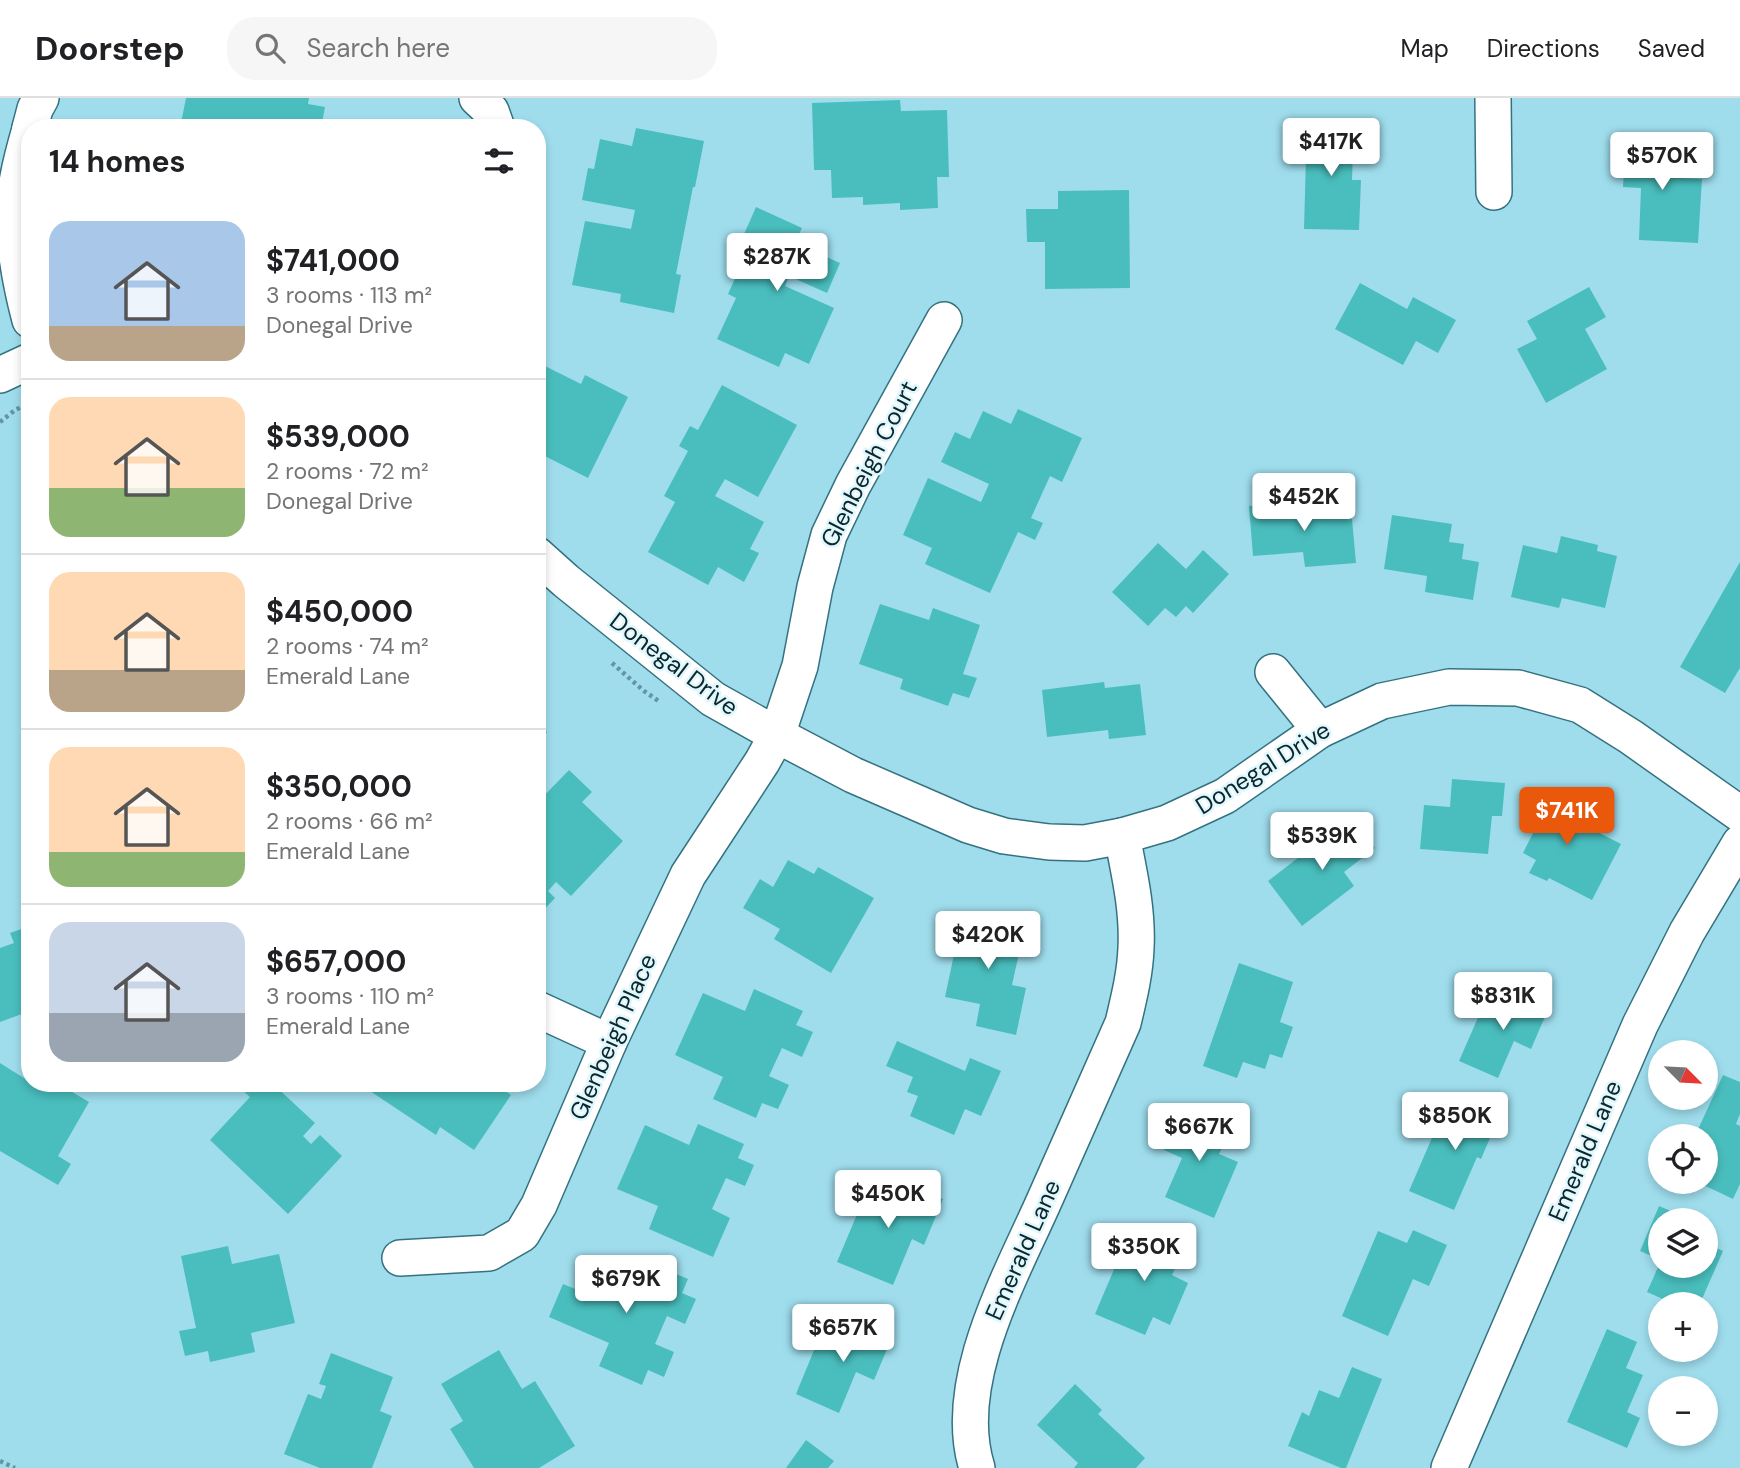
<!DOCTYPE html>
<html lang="en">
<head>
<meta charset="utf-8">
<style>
  :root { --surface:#fff; --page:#f6f6f6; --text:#202124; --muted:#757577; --line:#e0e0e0; --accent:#ea580c }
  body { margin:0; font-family:"DM Sans",sans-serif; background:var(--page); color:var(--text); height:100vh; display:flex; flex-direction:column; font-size:26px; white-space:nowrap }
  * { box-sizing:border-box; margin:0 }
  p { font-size:23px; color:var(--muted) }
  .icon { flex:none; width:38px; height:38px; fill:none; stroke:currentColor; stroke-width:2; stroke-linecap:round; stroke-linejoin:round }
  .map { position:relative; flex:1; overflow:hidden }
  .drawer { position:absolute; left:21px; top:21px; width:525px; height:973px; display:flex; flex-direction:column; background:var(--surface); border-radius:28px; box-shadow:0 4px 10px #0003 }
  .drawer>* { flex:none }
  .needle { width:46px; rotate:114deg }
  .controls { position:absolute; left:1648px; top:942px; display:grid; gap:14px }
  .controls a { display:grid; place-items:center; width:70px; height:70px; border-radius:50%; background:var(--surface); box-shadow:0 4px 10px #0003; font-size:35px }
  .price { position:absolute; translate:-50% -60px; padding:0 16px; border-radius:7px; background:#fff; color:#222; font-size:23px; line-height:46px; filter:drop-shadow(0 2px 4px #0008) }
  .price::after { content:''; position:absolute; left:50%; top:42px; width:21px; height:16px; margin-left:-10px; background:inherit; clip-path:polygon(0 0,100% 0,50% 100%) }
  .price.active { background:var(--accent); color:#fff }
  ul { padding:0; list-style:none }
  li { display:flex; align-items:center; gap:21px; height:175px; padding:0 28px }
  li+li { border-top:2px solid var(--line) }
  li span { display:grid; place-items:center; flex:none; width:196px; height:140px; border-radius:21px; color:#555 }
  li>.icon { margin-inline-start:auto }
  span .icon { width:84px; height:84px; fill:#fffc; stroke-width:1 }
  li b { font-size:30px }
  h2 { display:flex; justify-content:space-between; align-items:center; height:84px; padding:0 28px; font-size:30px }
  header { display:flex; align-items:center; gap:42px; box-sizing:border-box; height:98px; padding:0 35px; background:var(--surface); border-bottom:2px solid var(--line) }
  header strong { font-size:33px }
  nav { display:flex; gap:38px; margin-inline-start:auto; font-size:24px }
  .search { width:490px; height:63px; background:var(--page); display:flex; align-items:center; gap:18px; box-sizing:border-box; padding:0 24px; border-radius:28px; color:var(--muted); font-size:26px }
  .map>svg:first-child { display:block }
</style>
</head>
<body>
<header>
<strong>Doorstep</strong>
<div class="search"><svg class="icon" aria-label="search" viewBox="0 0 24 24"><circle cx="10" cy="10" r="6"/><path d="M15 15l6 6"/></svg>Search here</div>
<nav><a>Map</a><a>Directions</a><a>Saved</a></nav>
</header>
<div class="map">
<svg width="1740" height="1370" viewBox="0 0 1740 1370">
  <rect width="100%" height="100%" fill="#9fdded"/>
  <!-- building -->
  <g fill="#4abebe">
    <polygon points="186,0 309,0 308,6 325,9 321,30 180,30"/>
    <polygon points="900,2 901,13 947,12 949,79 937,79 938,110 900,112 900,105 863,107 863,99 832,100 831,72 814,72 812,5"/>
    <polygon points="1307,23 1354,24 1352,82 1361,82 1359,132 1304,131"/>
    <polygon points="636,30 704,43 695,89 693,89 676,176 681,177 674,215 620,204 621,196 572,187 585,123 631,131 635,112 582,102 588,70 594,71 600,41 632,48"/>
    <polygon points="1626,38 1667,40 1665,65 1682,66 1682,80 1702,81 1698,145 1639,142 1641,90 1623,89"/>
    <polygon points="1129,92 1130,190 1045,191 1045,144 1027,144 1026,111 1058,111 1058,93"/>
    <polygon points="756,109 802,130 795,145 840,165 827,195 789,178 785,188 834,210 809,266 785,255 779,269 717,241 736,200 728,196 746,156 737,152"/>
    <polygon points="1360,185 1407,211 1413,199 1456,222 1438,255 1416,243 1403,267 1335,231"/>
    <polygon points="1589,189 1606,219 1585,231 1607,271 1546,305 1517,251 1537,241 1527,223"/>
    <polygon points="537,264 581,286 585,277 628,299 588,380 537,354"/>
    <polygon points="722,287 797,327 758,399 725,381 715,398 764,424 750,451 759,455 744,484 718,469 708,487 648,454 675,404 664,398 688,353 679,348 690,328 698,332"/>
    <polygon points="1018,311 1082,340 1062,384 1050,378 1031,420 1043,425 1035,442 1018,434 990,495 925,466 932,450 903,437 928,380 981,404 989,386 941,364 955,334 970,341 983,313 1011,326"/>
    <polygon points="1316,403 1316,413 1351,410 1356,465 1305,469 1303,454 1253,458 1249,408"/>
    <polygon points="1392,417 1452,426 1449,444 1464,446 1462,461 1479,464 1473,502 1425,494 1427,478 1384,471"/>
    <polygon points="1561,438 1598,447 1597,453 1617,458 1605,510 1562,500 1559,510 1511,499 1523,447 1557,455"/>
    <polygon points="1158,445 1186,471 1203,452 1229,476 1193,515 1186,508 1176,519 1165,510 1148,528 1112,494"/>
    <polygon points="1740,464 1740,570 1725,595 1680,569"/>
    <polygon points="880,506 929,522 933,510 980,527 963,576 977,580 969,600 953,595 948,608 900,591 903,581 859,566"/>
    <polygon points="1104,584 1105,590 1140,586 1146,637 1109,641 1108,632 1047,639 1042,592"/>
    <polygon points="537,614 547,635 537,640"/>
    <polygon points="569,672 592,694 582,704 623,743 571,798 556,784 548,793 555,800 537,819 537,705"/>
    <polygon points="1452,681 1505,685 1502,718 1492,718 1488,756 1420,751 1424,707 1450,709"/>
    <polygon points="1538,692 1580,714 1576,723 1621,746 1592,802 1549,780 1547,783 1529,775 1536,762 1523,755 1535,731 1522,724"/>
    <polygon points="1351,719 1375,750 1344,774 1354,788 1302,828 1268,783"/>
    <polygon points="788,762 814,776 818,769 874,800 831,875 774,841 780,831 743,810 760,781 773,789"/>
    <polygon points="963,814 1025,828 1012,887 1026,890 1016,937 976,928 980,906 945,899"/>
    <polygon points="30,828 30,913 0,924 0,850 14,845 10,835"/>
    <polygon points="1239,865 1293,884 1280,924 1293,929 1282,960 1270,956 1265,971 1243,964 1237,980 1203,968"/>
    <polygon points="754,891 803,913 796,927 813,934 802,959 782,950 769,978 789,987 778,1011 762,1005 756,1020 713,1001 723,979 675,957 703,895 745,913"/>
    <polygon points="1519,893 1550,907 1531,951 1514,943 1498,980 1459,963 1487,899 1512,910"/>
    <polygon points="897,943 965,973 970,960 1001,973 981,1018 965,1011 954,1037 910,1018 918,998 907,994 913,979 886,968"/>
    <polygon points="0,965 27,982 30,978 30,985 57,985 89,1004 58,1058 71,1066 58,1087 0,1053"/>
    <polygon points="1723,977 1740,984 1740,1016 1736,1026 1740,1028 1740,1086 1733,1101 1695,1083 1706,1083 1706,1038 1695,1038"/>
    <polygon points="243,985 272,985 315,1025 303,1038 311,1046 320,1037 342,1058 288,1116 210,1042 250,999 239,989"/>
    <polygon points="367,985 493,985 511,997 474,1052 440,1029 436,1037 364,989"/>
    <polygon points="1463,995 1502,1012 1481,1061 1477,1059 1454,1112 1409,1093 1441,1019 1452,1023"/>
    <polygon points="1183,1007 1219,1023 1212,1037 1225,1043 1219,1056 1238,1064 1214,1120 1165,1099 1182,1060 1164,1052"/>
    <polygon points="698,1026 744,1046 738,1060 754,1067 745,1088 726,1080 712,1111 730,1120 713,1159 649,1131 658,1108 617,1091 645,1027 689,1047"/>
    <polygon points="871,1083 904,1097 909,1086 943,1101 924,1147 912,1141 893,1187 837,1164"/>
    <polygon points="1659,1108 1692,1122 1661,1122 1661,1162 1640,1153"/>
    <polygon points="1133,1127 1185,1149 1172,1177 1188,1185 1170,1227 1153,1219 1145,1237 1095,1216"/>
    <polygon points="1413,1132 1447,1147 1429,1188 1413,1181 1388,1238 1342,1218 1378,1133 1407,1145"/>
    <polygon points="1706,1145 1723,1153 1702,1201 1694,1197 1691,1206 1674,1206 1647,1194 1659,1167 1706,1167"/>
    <polygon points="228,1148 232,1166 279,1156 295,1225 251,1235 255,1254 210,1264 208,1253 185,1258 179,1233 196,1230 181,1158"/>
    <polygon points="588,1162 634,1182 643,1162 688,1181 682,1195 696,1201 685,1226 667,1218 655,1246 674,1254 664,1279 648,1272 642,1287 599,1268 609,1245 549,1219 563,1186 575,1191"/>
    <polygon points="858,1222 893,1237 874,1282 856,1274 839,1315 796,1296 822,1233 849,1244"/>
    <polygon points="1607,1231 1637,1244 1626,1270 1643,1277 1627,1314 1640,1320 1627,1350 1567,1324"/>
    <polygon points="499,1252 522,1291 535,1283 575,1348 539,1370 474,1370 450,1331 463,1323 441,1286"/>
    <polygon points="331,1255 393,1279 380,1313 392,1318 372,1370 320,1370 284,1356 308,1296 321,1301 326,1288 319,1286"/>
    <polygon points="1352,1269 1382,1281 1346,1370 1341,1370 1288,1348 1302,1314 1309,1318 1319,1292 1339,1300"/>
    <polygon points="1075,1286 1102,1312 1098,1316 1145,1360 1136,1370 1074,1370 1078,1365 1037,1327"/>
    <polygon points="806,1342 834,1363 828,1370 786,1370"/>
  </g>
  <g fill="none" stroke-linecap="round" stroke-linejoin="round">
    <!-- street casing -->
    <g stroke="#347280" stroke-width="38">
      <g id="street">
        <polyline points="477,0 491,13 497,30"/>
        <polyline points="1493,0 1494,94"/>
        <polyline points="30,30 35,11 41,0"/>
        <path d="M30,31C21,62 12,97 14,129C16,161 22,192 30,222"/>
        <polyline points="0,277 30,263"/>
        <polyline points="537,457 566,483 713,601 777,637 853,677 968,727 1004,738 1049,744 1085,745 1122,738 1167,725 1225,698 1320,632 1382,603 1449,589 1518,590 1580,607 1631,639 1740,716"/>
        <polyline points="1273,574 1320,632"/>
        <polyline points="537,911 609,944"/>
        <polyline points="400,1160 489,1155 522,1136 539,1107 609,944 688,777 762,664 777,637 800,568 815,489 829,437 853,387 944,222"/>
        <path d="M977,1370C950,1284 1011,1178 1045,1101C1071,1042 1097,984 1123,925C1129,900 1135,876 1136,850C1138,812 1129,774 1122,738"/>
        <polyline points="1449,1370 1640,927 1687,834 1740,745"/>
      </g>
    </g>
    <!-- path -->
    <g stroke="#6595a1" stroke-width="4.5" stroke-dasharray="3.5 3.5" stroke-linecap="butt">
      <polyline points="0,324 15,312 30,305"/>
      <polyline points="612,565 644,593 660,604"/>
      <polyline points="0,1363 15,1370"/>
    </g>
    <!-- street -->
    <use href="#street" stroke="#fff" stroke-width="35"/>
  </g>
  <g text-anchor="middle" stroke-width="5" stroke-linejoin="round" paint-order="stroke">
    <!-- street labels -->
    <g font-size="24" fill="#0c262c" stroke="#dff7fd">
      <text transform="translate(869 366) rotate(-63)" y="8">Glenbeigh Court</text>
      <text transform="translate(674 566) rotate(37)" y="8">Donegal Drive</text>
      <text transform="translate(1263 670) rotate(-32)" y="8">Donegal Drive</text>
      <text transform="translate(613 939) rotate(-66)" y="8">Glenbeigh Place</text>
      <text transform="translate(1585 1053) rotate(-67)" y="8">Emerald Lane</text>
      <text transform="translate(1023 1152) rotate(-66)" y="8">Emerald Lane</text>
    </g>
  </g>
</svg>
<div class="controls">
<a><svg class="needle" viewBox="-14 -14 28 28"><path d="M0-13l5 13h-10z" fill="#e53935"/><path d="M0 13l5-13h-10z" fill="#757577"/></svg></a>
<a><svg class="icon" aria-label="locate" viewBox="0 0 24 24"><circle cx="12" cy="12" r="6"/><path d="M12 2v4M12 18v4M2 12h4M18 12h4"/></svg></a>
<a><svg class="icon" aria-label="layers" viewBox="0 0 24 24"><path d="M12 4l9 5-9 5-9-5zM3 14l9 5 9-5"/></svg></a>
<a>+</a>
<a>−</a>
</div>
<b class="price" style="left:1331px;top:80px">$417K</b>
<b class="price" style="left:1662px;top:94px">$570K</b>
<b class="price" style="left:777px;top:195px">$287K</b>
<b class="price" style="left:1304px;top:435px">$452K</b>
<b class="price active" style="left:1567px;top:749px">$741K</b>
<b class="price" style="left:1322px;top:774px">$539K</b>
<b class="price" style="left:988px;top:873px">$420K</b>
<b class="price" style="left:1503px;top:934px">$831K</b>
<b class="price" style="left:1455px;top:1054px">$850K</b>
<b class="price" style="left:1199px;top:1065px">$667K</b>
<b class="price" style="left:888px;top:1132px">$450K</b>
<b class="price" style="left:1144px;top:1185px">$350K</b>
<b class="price" style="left:626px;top:1217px">$679K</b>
<b class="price" style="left:843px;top:1266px">$657K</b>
<section class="drawer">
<h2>14 homes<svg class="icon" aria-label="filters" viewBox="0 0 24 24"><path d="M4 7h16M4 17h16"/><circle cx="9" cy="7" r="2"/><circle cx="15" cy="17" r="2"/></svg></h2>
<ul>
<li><span style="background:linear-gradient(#a9c7e8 75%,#b9a48a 0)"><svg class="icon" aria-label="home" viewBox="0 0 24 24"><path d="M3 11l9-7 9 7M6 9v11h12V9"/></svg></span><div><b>$741,000</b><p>3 rooms · 113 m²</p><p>Donegal Drive</p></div></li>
<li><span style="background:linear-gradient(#ffd9b3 65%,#8fb573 0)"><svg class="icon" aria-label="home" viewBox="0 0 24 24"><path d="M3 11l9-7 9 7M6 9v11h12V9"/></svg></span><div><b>$539,000</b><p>2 rooms · 72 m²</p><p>Donegal Drive</p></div></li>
<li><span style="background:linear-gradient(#ffd9b3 70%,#b9a48a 0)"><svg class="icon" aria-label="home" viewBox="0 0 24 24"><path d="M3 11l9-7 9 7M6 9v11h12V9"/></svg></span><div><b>$450,000</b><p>2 rooms · 74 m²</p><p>Emerald Lane</p></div></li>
<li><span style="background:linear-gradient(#ffd9b3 75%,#8fb573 0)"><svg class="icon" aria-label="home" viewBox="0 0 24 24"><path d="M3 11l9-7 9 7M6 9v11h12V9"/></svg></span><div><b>$350,000</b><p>2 rooms · 66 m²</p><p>Emerald Lane</p></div></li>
<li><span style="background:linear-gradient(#c9d6e8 65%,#9aa5b1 0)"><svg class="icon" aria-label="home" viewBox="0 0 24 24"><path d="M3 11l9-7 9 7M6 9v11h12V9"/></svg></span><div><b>$657,000</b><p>3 rooms · 110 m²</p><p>Emerald Lane</p></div></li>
</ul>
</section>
</div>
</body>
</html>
